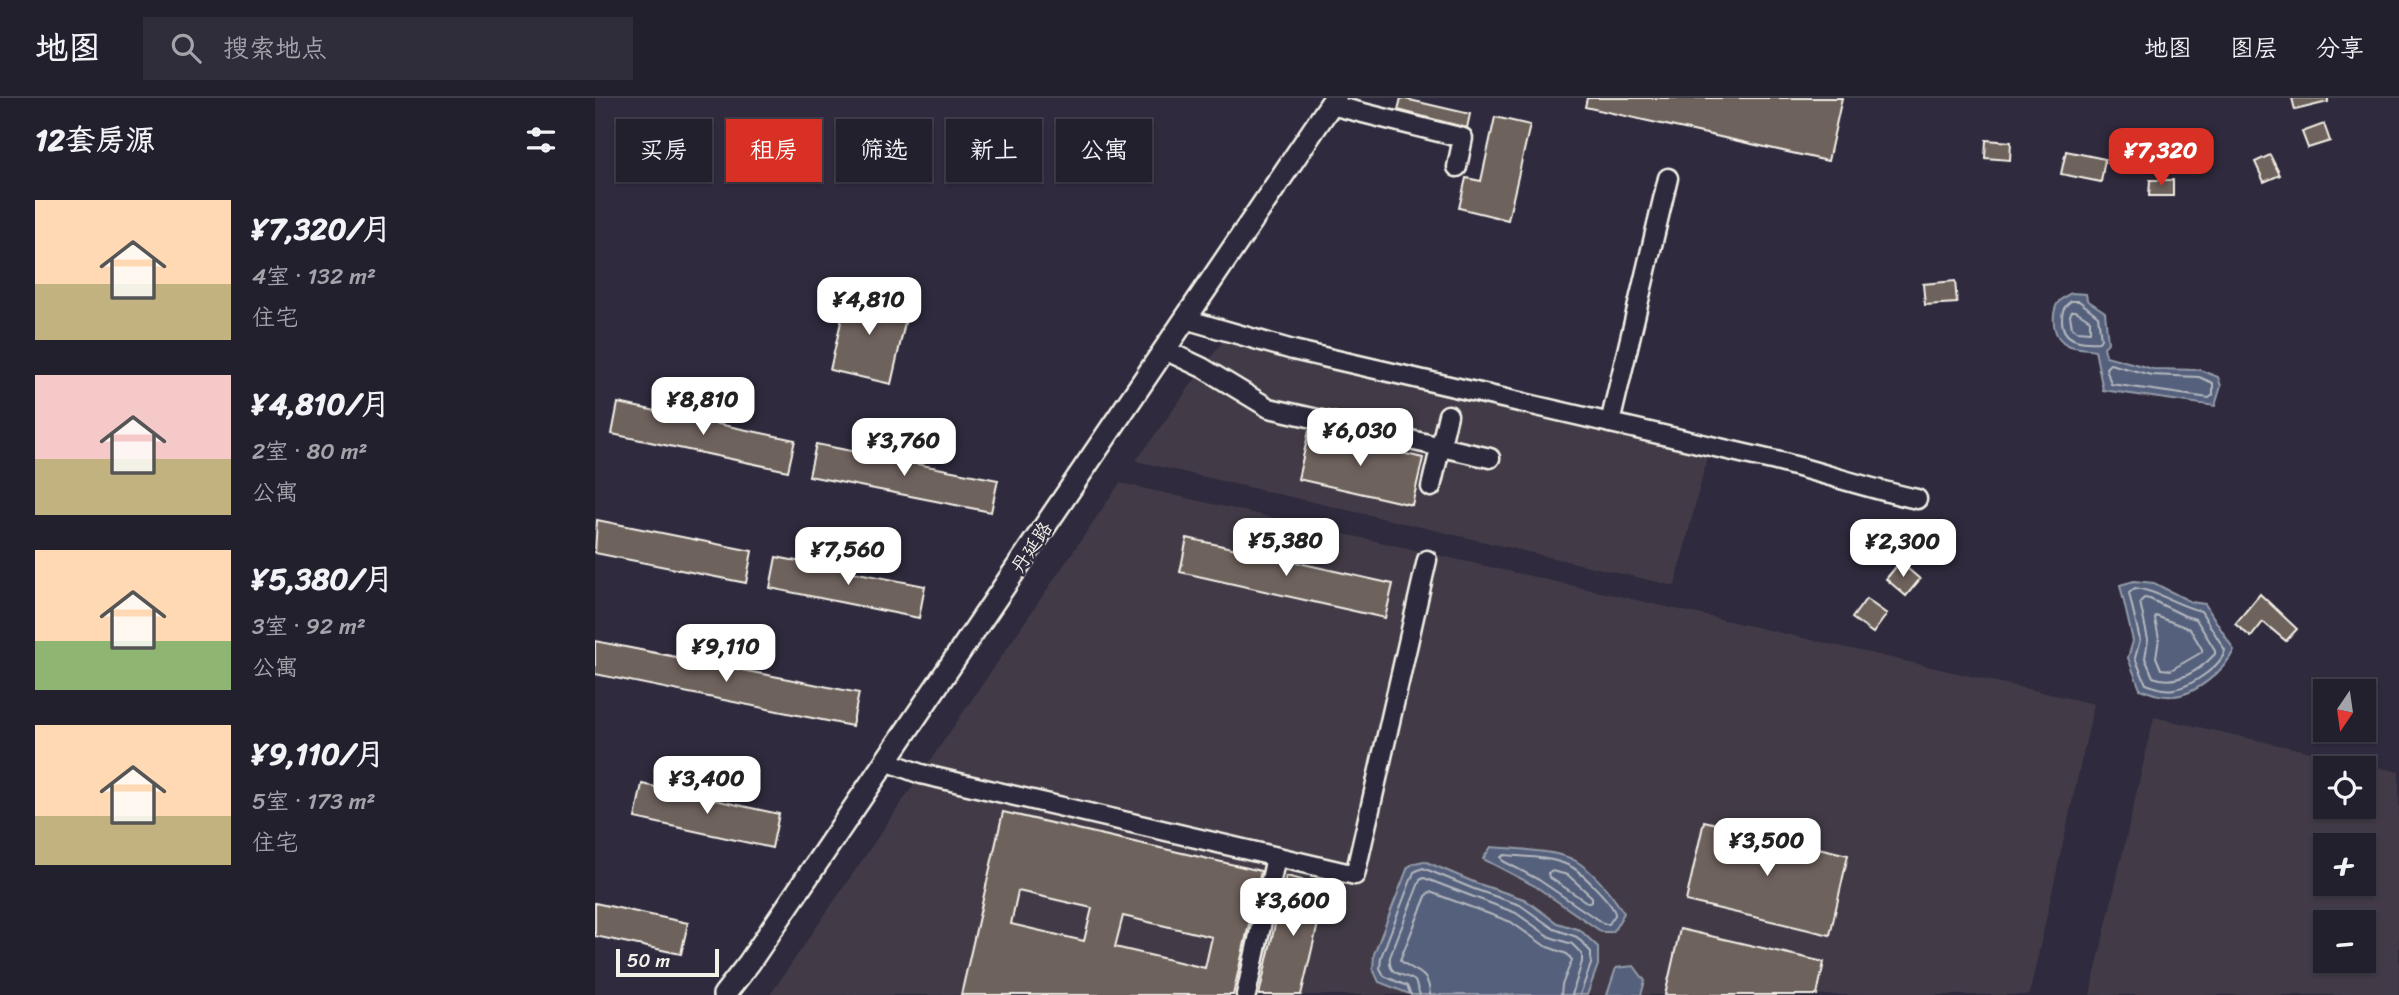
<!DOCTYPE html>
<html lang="zh">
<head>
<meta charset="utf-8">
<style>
  :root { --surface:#23202e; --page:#2f2d3a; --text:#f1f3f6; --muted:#a3a3aa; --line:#403e4a; --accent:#d93025 }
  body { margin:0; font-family:Sriracha,"LXGW WenKai TC",sans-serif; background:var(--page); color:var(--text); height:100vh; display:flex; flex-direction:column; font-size:26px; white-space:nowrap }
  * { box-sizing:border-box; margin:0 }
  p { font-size:23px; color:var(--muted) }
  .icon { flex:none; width:38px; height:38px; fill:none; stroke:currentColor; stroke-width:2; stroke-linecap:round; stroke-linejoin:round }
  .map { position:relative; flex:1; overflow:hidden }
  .side { display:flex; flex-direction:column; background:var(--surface); width:595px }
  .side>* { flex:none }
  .hud { position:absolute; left:21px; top:21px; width:665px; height:63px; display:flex; gap:14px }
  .needle { width:46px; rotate:193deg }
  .buttons { position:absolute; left:1718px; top:581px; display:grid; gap:14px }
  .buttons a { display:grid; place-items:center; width:63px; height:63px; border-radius:0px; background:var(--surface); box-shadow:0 2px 5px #0004,0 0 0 2px var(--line); font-size:35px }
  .scale { position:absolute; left:21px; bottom:18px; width:103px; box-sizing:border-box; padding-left:7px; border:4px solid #f4f1e8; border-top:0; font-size:19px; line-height:24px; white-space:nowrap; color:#f4f1e8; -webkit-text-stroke:5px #2f2a3d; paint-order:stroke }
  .price { position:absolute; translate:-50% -60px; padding:0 16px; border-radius:14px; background:#fff; color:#222; font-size:23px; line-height:46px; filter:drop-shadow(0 2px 4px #0008) }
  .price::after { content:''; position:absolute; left:50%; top:42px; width:21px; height:16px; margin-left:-10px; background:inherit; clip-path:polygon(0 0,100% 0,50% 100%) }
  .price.active { background:var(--accent); color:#fff }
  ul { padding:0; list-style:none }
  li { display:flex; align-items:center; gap:21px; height:175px; padding:0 35px }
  li span { display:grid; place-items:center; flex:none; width:196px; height:140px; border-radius:0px; color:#555 }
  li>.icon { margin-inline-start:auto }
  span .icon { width:84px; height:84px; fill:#fffc; stroke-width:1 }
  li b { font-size:30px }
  h2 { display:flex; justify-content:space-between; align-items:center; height:84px; padding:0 35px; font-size:30px }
  .tag { padding:0 24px; border-radius:0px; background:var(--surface); box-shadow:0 2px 5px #0004,0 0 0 2px var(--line); font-size:24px; line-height:63px }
  .tag.active { background:var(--accent); color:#fff }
  header { display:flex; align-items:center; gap:42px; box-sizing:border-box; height:98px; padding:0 35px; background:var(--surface); border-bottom:2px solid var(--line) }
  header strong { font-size:33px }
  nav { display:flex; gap:38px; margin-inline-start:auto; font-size:24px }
  .search { width:490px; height:63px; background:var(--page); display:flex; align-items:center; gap:18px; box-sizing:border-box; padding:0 24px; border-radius:0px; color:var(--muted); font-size:26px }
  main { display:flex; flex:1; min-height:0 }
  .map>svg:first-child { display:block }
</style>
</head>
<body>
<header>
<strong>地图</strong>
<div class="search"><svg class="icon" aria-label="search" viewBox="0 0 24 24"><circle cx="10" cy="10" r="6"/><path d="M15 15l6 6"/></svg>搜索地点</div>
<nav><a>地图</a><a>图层</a><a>分享</a></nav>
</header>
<main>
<section class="side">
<h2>12套房源<svg class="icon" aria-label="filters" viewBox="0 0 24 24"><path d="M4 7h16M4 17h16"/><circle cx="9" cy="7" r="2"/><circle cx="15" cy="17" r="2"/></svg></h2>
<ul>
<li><span style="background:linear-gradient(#ffd9b3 60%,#c2b280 0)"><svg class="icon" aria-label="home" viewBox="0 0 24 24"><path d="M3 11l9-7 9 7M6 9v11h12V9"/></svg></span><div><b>¥7,320/月</b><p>4室 · 132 m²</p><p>住宅</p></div></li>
<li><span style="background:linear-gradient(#f6c9c9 60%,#c2b280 0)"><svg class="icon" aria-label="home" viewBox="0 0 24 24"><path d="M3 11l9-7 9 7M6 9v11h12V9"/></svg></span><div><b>¥4,810/月</b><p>2室 · 80 m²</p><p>公寓</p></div></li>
<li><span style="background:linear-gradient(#ffd9b3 65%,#8fb573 0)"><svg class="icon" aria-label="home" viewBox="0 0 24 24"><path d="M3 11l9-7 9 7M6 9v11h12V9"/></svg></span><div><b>¥5,380/月</b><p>3室 · 92 m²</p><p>公寓</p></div></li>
<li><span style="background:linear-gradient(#ffd9b3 65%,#c2b280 0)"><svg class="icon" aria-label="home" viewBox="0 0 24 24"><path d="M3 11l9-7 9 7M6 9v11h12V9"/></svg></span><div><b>¥9,110/月</b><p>5室 · 173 m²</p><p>住宅</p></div></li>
</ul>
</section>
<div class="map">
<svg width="1804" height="897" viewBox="0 0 1804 897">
  <rect width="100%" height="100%" fill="#2f2a3d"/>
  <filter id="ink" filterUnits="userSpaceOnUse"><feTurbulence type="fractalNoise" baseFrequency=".0143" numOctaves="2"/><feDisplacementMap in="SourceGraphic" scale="14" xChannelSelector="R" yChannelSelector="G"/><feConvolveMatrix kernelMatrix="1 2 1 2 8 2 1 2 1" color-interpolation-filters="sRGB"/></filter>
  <g filter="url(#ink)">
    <!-- built -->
    <g fill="#423b47" fill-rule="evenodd">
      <polygon points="627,244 1112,359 1080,488 541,363"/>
      <polygon points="525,385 1499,606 1434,897 175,897"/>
      <path d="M1559,619L1804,674V897H1495ZM1731,670H1769V709H1731ZM1769,747V786H1731V747ZM1769,824V863H1731V824Z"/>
    </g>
    <!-- water -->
    <g fill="#54617d" stroke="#949ba8" stroke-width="2">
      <path d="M1476,195L1491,196L1492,202L1510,214L1513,245L1509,249L1511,258L1558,271L1605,272L1623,279L1626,288L1620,308L1508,292L1500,252C1490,250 1475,251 1467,243C1457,235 1457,216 1462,206C1465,201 1471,198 1476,195Z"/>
      <path d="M1539,483L1559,485L1596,504L1610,506L1639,552C1630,572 1601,597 1578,598C1566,599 1556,595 1545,591L1533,560L1538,543L1525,487Z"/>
      <path d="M896,749C918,751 963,752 981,763C1000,775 1017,797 1029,815L1018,834H1007L940,788L888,761Z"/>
      <polygon points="829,763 881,785 929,801 962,825 985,832 1003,849 1003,867 992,897 817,897 784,884 778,871 779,856 813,769 820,765"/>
      <polygon points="1039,868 1050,883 1046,897 1012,897 1021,870"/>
    </g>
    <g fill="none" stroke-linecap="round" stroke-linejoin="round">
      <!-- shore -->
      <g stroke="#b4b7bd" stroke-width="2">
        <path d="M1476,203H1484L1503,218L1506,241L1504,244C1486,245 1467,243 1467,222C1467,212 1469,208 1476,203Z"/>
        <polygon points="1477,213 1481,213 1495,222 1495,234 1482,233 1477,230 1475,217"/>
        <polygon points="1515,266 1556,277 1604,279 1618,285 1618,297 1614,300 1516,286 1511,270"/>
        <path d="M1540,490C1564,493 1583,508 1606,513L1630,552C1627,568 1595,589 1579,591C1569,593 1560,589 1551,586L1540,560L1545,542L1534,495Z"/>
        <path d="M1549,500L1555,501L1590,518L1601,521L1620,552V556C1604,573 1581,588 1558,579L1550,560L1553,542L1545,504Z"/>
        <polygon points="1561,518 1595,531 1607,551 1607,554 1576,572 1566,571 1561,559 1564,541 1560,521"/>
        <path d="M910,757C931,759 956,759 975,768C984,772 1021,808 1020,817C1020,817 1014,826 1014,826H1009L944,782L908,763L906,759Z"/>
        <polygon points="957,773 973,777 997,799 997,804 993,805 954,779 953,775"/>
        <polyline points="816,897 812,888 789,878 785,870 786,859 819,774 828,770 879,791 925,807 959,831 982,839 996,854 996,866 985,897"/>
        <path d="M825,897L820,883C807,874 793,879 795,859L825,782L829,780L921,815L955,839L977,846L987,856V864L977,897"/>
        <path d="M835,897C834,871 819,875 805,862L832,796L835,794L916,824L950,848L972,856L977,862L967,887L966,897"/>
      </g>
    </g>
    <!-- building -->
    <g fill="#6e625d" stroke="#f4f1e8" stroke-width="2" fill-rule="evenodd">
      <polygon points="806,0 875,16 872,30 803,12"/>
      <polygon points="992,0 1247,0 1233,63 990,9"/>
      <polygon points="1697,0 1733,0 1733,4 1700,12"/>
      <polygon points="900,19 935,27 913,122 864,110 871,80 886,83"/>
      <polygon points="1729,26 1735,43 1713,50 1707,34"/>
      <polygon points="1391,42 1416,44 1415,62 1390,60"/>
      <polygon points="1471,53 1510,61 1506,84 1466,76"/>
      <polygon points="1675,57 1685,77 1669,84 1660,64"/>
      <polygon points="1555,82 1578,82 1578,98 1554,98"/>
      <polygon points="1360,183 1362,205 1330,207 1328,186"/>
      <polygon points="253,193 314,207 296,286 235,272"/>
      <polygon points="23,305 200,342 193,373 17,336"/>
      <polygon points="714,333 828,360 817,407 703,381"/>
      <polygon points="221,346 403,382 396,414 214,378"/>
      <polygon points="2,422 157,453 151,485 0,455"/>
      <polygon points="592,440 798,486 790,520 585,474"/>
      <polygon points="181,459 330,488 324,520 175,490"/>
      <polygon points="1305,464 1325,481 1311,498 1291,481"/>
      <polygon points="1665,496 1702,531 1691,543 1668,524 1656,539 1640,526"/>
      <polygon points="1271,501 1292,516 1278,535 1257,520"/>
      <polygon points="0,543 264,595 257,628 0,576"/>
      <polygon points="47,686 184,716 177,750 40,720"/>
      <path d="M408,714L666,773L638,897H366ZM423,793L497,810L489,843L416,826ZM528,818L617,839L610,870L520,849Z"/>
      <polygon points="1109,723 1253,757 1235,837 1091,803"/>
      <polygon points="691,778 732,788 706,897 664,897"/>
      <polygon points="0,805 93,825 86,856 0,838"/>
      <polygon points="1085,831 1229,864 1222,897 1070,897"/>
    </g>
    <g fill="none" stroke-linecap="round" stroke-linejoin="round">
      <!-- minor casing -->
      <g stroke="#f4f1e8" stroke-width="23">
        <g id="minor">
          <polyline points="736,7 868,40 862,69"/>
          <path d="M590,221L698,252L1181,363C1228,375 1275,391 1322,401"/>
          <polyline points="570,252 608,270 674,310 895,360"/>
          <polyline points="1015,325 1073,80"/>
          <polyline points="836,389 853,317"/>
          <polyline points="291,663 326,676 760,777 832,462"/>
          <polyline points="651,897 681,759"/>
        </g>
      </g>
      <!-- major casing -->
      <g stroke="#f4f1e8" stroke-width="26">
        <polyline id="major" points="129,897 154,865 740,0"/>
      </g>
      <!-- minor -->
      <use href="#minor" stroke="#2f2a3d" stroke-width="18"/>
      <!-- major -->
      <use href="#major" stroke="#2f2a3d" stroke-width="21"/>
    </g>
  </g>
  <g text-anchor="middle" stroke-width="5" stroke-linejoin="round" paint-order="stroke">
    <!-- street labels -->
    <g font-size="19" fill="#f4f1e8" stroke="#2f2a3d">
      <text transform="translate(436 449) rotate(-56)" y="7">丹延路</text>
    </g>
  </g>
</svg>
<div class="buttons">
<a><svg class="needle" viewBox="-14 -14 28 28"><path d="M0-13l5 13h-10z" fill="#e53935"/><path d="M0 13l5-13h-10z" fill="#a3a3aa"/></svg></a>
<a><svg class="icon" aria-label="locate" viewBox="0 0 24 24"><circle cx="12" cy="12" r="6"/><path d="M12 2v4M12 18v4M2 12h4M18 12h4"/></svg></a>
<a>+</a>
<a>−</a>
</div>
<div class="scale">50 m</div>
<b class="price active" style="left:1566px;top:90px">¥7,320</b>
<b class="price" style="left:274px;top:239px">¥4,810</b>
<b class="price" style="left:108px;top:339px">¥8,810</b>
<b class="price" style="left:765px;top:370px">¥6,030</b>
<b class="price" style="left:309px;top:380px">¥3,760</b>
<b class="price" style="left:691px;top:480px">¥5,380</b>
<b class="price" style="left:1308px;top:481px">¥2,300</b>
<b class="price" style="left:253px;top:489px">¥7,560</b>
<b class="price" style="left:131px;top:586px">¥9,110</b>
<b class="price" style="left:112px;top:718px">¥3,400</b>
<b class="price" style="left:1172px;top:780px">¥3,500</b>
<b class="price" style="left:698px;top:840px">¥3,600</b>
<div class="hud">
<a class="tag">买房</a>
<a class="tag active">租房</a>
<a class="tag">筛选</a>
<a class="tag">新上</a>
<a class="tag">公寓</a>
</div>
</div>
</main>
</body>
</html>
